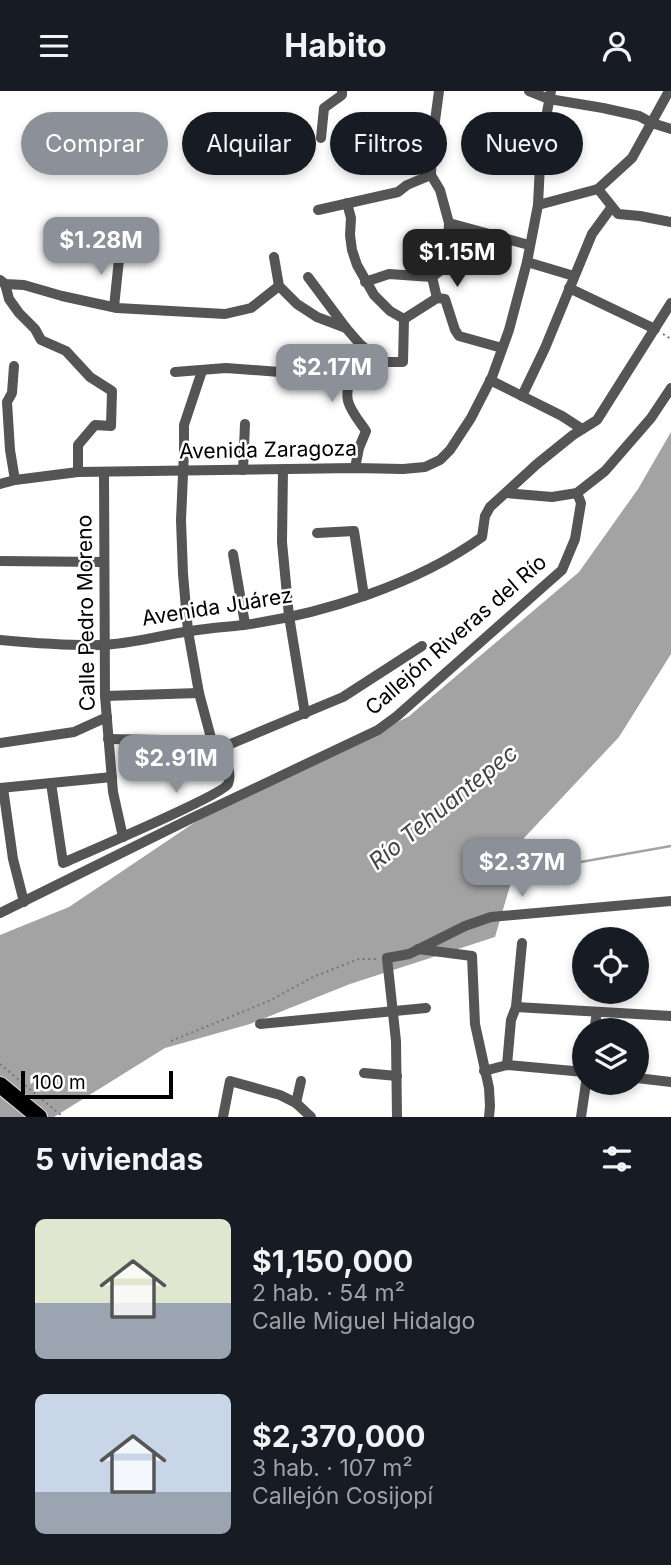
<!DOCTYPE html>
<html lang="es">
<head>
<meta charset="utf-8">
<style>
  :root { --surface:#171b24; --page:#20242c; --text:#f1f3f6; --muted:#9ea1a6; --accent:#8c9099 }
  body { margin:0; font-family:Inter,sans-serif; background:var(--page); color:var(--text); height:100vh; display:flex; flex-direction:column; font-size:26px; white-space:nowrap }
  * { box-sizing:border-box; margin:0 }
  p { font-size:23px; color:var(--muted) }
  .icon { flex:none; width:38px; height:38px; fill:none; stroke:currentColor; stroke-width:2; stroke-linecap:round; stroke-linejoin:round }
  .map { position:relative; height:1026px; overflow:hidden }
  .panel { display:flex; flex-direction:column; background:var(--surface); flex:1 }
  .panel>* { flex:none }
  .hud { position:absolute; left:21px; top:21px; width:630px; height:63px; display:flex; gap:14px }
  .tools { position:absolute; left:572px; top:836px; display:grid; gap:14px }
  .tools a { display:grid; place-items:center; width:77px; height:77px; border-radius:50%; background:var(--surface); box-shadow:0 4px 10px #0003; font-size:35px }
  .scale { position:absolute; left:21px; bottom:18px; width:152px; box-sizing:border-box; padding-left:7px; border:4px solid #000; border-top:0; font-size:19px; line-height:24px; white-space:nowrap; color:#000; -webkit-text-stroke:5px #fff; paint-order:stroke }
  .price { position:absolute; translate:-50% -60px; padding:0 16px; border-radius:14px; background:var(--accent); color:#fff; font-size:23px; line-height:46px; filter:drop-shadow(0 2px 4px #0008) }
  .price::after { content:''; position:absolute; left:50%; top:42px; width:21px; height:16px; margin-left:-10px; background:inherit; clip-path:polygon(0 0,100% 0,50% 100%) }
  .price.current { background:#222; color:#fff }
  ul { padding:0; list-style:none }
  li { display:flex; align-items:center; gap:21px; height:175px; padding:0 35px }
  li span { display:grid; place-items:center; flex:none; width:196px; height:140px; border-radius:10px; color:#555 }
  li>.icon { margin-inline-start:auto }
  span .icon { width:84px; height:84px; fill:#fffc; stroke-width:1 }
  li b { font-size:30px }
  h2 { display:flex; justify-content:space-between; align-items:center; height:84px; padding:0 35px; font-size:30px }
  .pill { padding:0 24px; border-radius:32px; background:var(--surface); box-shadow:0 4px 10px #0003; font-size:24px; line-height:63px }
  .pill.current { background:var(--accent); color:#fff }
  header { display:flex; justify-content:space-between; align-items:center; height:91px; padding:0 35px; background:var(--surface); font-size:32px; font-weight:700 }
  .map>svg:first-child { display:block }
</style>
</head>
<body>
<header><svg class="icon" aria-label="menu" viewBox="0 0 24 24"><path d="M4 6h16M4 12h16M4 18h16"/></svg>Habito<svg class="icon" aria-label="person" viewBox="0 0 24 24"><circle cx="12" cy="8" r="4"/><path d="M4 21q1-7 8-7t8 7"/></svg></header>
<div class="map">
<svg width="671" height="1026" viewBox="0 0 671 1026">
  <rect width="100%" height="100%" fill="#fff"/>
  <!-- water -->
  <polygon fill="#a3a3a3" points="671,341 671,563 619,646 524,747 495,846 350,893 250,933 165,957 54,1026 0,1026 0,844 69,816 231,707 408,626 579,481 638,398"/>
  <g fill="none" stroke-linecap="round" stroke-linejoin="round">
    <!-- stream -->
    <polyline stroke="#a3a3a3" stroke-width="2.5" points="513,783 671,755"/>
    <!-- primary casing -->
    <g stroke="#dbdbdb" stroke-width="18">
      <polyline id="primary" points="0,994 39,1026"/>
    </g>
    <!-- path -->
    <g stroke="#777" stroke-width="2" stroke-dasharray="2 3.5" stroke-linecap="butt">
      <polyline points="663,243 671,248"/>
      <polyline points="171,950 269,910 313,886 359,868 376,868"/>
      <polyline points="0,973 63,1026"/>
    </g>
    <!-- minor -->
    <g stroke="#555" stroke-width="10">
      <polyline points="439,0 432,52 431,84 440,99 449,132 447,174 432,186 437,207 445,208 455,239 459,245 502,257"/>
      <polyline points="529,0 549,8 603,17 639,25 652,32 671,38"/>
      <polyline points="477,32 472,64 473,65 490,73 539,79"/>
      <polyline points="350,41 366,43 381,37 433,43"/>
      <polyline points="321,47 324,17 342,4 342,0"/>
      <polyline points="598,98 618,123 640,125 671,131"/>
      <polyline points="347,112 351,127 350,144 352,159 357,174 374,204 390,220 404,228"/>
      <polyline points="538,114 598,98 632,67 669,0"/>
      <polyline points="318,119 398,101 407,94 431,84"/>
      <polyline points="449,132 529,154"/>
      <polyline points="274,166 279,195 297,213 317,226 346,237 360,253 382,271 403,271 404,228"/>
      <polyline points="527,171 574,185"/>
      <polyline points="308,186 346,237"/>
      <polyline points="0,189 5,193 24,194 62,205 117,217 225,223 251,217 279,195"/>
      <polyline points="365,191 389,183 432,186"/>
      <polyline points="5,193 9,208 19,222 35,238 41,249 66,260 90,286 112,300 111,335 95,334 78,354 78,381"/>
      <polyline points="569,197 655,238"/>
      <polyline points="114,216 120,159"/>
      <polyline points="404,228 437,207"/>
      <polyline points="14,275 12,302 7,311 10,359 15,389"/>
      <polyline points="202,280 184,334 184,361 181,429 183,483 188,540 199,602 214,658"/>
      <polyline points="175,281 226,277 293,282"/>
      <polyline points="490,289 562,325 582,338"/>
      <polyline points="522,305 545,257 592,143 611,117"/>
      <path d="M355,377L359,357L366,340C360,331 351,321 348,310C344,295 358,271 364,257"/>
      <polyline points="243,379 245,333"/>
      <polyline points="283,379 282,451 289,525 305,623"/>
      <polyline points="104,381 105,605 113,701 123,746"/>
      <polyline points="0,393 15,389 78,381 355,377 403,378 425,376 440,369 450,359 471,327 492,286 509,239 527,171 538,114 541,53 551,0"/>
      <polyline points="506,402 552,406 577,402 605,380 651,327 671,297"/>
      <polyline points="317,442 354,440 364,505"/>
      <polyline points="233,463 245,533"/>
      <polyline points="0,470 103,471"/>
      <path d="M0,549C33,552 68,555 101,554C131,553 161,544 191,540C208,537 226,536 244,534C323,523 417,493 482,446L485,425L490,416L537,373L573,344L597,329L671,212"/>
      <polyline points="105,605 199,602"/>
      <polyline points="108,648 162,649 214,658 221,657 343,606 422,555"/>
      <polyline points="0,652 74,641 107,626"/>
      <path d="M51,692L63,772C85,762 221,705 228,693C233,682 224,667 221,657"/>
      <polyline points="0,697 112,686"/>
      <polyline points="3,697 13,768 24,811"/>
      <polyline points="0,822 192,727 378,639 397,625 562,479 575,448 581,412 577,402"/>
      <polyline points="418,858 472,865 475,933 489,997 490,1015 489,1026"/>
      <polyline points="516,916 671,925"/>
      <polyline points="260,933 426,917"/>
      <polyline points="594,940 597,921"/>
      <polyline points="507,974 511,929 516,916 522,852"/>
      <polyline points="484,980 507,974 584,981"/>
      <polyline points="364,982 397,985"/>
      <polyline points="637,987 671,991"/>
      <polyline points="296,1012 301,990"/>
      <polyline points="223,1026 230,990 280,1004 296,1012 311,1026"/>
      <polyline points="397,1026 396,950 387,867 409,863 465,835 491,826 671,810"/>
      <polyline points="581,1026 586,992"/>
    </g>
    <!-- primary -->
    <use href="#primary" stroke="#000" stroke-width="16"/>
  </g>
  <g text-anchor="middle" stroke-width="5" stroke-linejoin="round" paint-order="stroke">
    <!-- street labels -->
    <g font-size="21" fill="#000" stroke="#fff">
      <text transform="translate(268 359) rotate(-1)" y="7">Avenida Zaragoza</text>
      <text transform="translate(217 516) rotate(-9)" y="7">Avenida Juárez</text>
      <text transform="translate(86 522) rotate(-91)" y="7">Calle Pedro Moreno</text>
      <text transform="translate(456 544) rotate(-41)" y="7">Callejón Riveras del Río</text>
    </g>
    <!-- water labels -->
    <g font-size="23" font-style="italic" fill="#444" stroke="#fff">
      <text transform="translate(443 716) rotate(-39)" y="8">Río Tehuantepec</text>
    </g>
  </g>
</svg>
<div class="tools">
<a><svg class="icon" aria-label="locate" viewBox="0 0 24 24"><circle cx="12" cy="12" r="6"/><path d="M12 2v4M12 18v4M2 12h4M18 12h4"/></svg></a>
<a><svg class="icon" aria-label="layers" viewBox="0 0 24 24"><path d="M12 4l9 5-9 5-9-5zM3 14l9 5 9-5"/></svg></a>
</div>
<div class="scale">100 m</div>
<b class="price" style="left:101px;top:186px">$1.28M</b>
<b class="price current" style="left:457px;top:198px">$1.15M</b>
<b class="price" style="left:332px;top:313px">$2.17M</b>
<b class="price" style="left:176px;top:704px">$2.91M</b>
<b class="price" style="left:522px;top:808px">$2.37M</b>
<div class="hud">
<a class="pill current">Comprar</a>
<a class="pill">Alquilar</a>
<a class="pill">Filtros</a>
<a class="pill">Nuevo</a>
</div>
</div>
<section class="panel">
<h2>5 viviendas<svg class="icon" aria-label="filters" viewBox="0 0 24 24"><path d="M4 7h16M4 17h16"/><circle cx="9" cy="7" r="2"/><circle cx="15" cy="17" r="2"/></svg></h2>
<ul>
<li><span style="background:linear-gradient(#dfe7d0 60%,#9aa5b1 0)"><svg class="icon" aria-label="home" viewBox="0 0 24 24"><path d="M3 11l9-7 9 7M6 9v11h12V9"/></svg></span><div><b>$1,150,000</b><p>2 hab. · 54 m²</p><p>Calle Miguel Hidalgo</p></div></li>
<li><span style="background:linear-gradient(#c9d6e8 70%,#9aa5b1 0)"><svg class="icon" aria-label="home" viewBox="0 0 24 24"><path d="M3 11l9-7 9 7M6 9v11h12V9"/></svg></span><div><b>$2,370,000</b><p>3 hab. · 107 m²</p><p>Callejón Cosijopí</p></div></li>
</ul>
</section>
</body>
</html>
